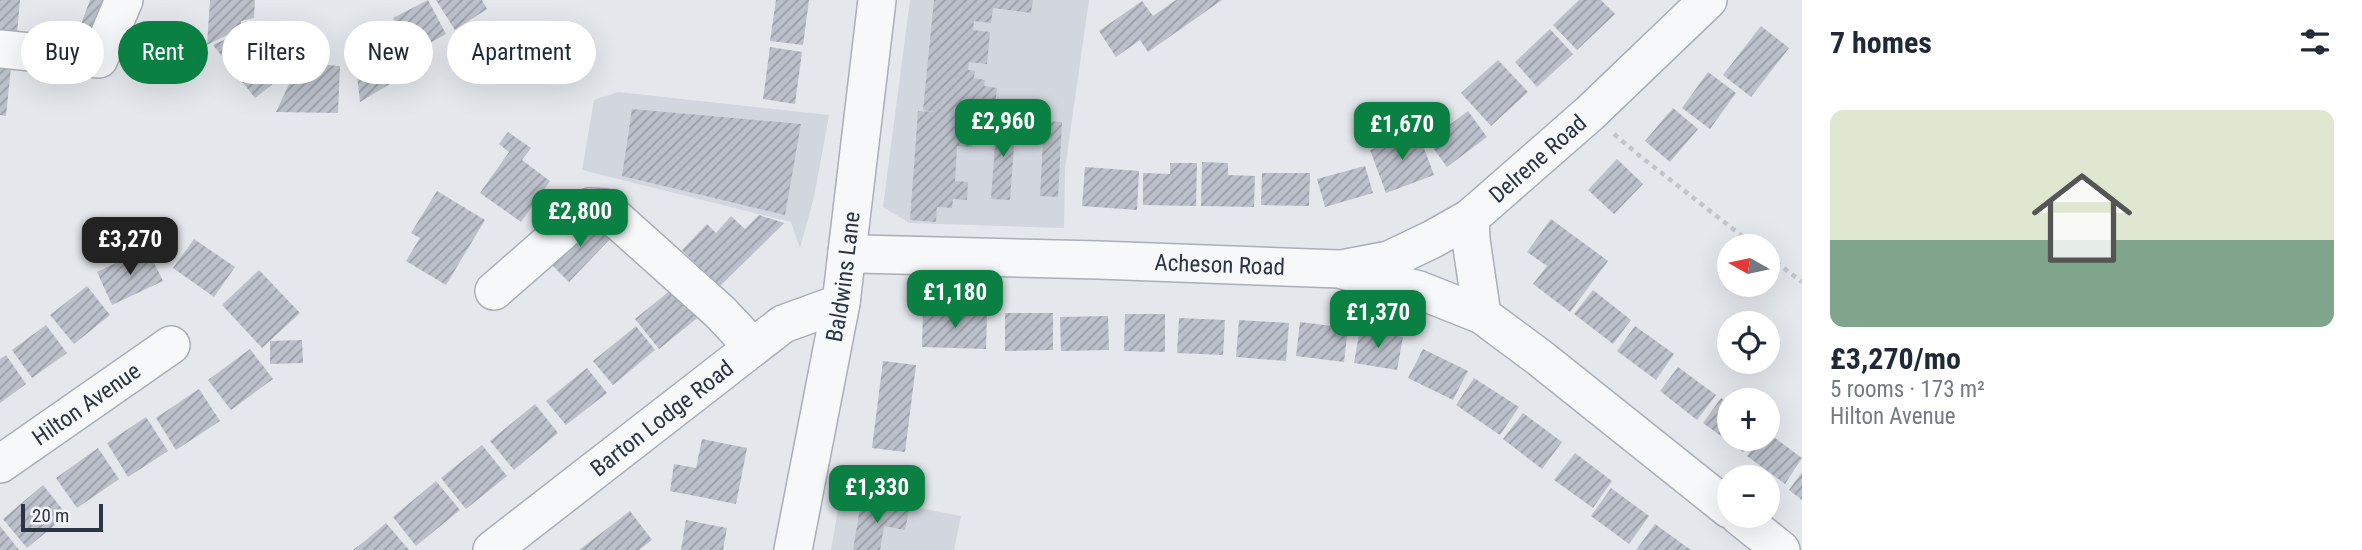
<!DOCTYPE html>
<html lang="en">
<head>
<meta charset="utf-8">
<style>
  :root { --surface:#fff; --page:#f2f2f3; --text:#1f2937; --muted:#747a83; --line:#e0e1e3; --accent:#0b8043 }
  body { margin:0; font-family:"Roboto Condensed",sans-serif; background:var(--page); color:var(--text); height:100vh; display:flex; flex-direction:column; font-size:26px; white-space:nowrap }
  * { box-sizing:border-box; margin:0 }
  p { font-size:23px; color:var(--muted) }
  .icon { flex:none; width:38px; height:38px; fill:none; stroke:currentColor; stroke-width:2; stroke-linecap:round; stroke-linejoin:round }
  .map { position:relative; flex:1; overflow:hidden }
  .side { display:flex; flex-direction:column; background:var(--surface); width:560px }
  .side>* { flex:none }
  .guide { position:absolute; left:21px; top:21px; width:665px; height:63px; display:flex; gap:14px }
  .needle { width:46px; rotate:279deg }
  .controls { position:absolute; left:1717px; top:234px; display:grid; gap:14px }
  .controls a { display:grid; place-items:center; width:63px; height:63px; border-radius:50%; background:var(--surface); box-shadow:0 7px 28px #0002; font-size:35px }
  .scale { position:absolute; left:21px; bottom:18px; width:82px; box-sizing:border-box; padding-left:7px; border:4px solid #2b3445; border-top:0; font-size:19px; line-height:24px; white-space:nowrap; color:#2b3445; -webkit-text-stroke:5px #f4f6f9; paint-order:stroke }
  .price { position:absolute; translate:-50% -60px; padding:0 16px; border-radius:14px; background:var(--accent); color:#fff; font-size:23px; line-height:46px; filter:drop-shadow(0 2px 4px #0008) }
  .price::after { content:''; position:absolute; left:50%; top:42px; width:21px; height:16px; margin-left:-10px; background:inherit; clip-path:polygon(0 0,100% 0,50% 100%) }
  .price.selected { background:#222; color:#fff }
  ul { padding:0; list-style:none }
  li { display:grid; align-content:center; gap:14px; height:371px; padding:0 28px }
  li+li { border-top:2px solid var(--line) }
  li span { display:grid; place-items:center; height:217px; border-radius:14px; color:#555 }
  li>.icon { margin-inline-start:auto }
  span .icon { width:126px; height:126px; fill:#fffc; stroke-width:1 }
  li b { font-size:30px }
  h2 { display:flex; justify-content:space-between; align-items:center; height:84px; padding:0 28px; font-size:30px }
  .chip { padding:0 24px; border-radius:32px; background:var(--surface); box-shadow:0 7px 28px #0002; font-size:24px; line-height:63px }
  .chip.selected { background:var(--accent); color:#fff }
  main { display:flex; flex:1; min-height:0 }
  .map>svg:first-child { display:block }
</style>
</head>
<body>
<main>
<div class="map">
<svg width="1802" height="550" viewBox="0 0 1802 550">
  <defs>
    <pattern id="building-hatch" width="6" height="6" patternUnits="userSpaceOnUse" patternTransform="scale(1.75)"><rect width="6" height="6" fill="#bbc0ca"/><path d="M-1 1l2-2M0 6l6-6M5 7l2-2" fill="none" stroke="#989da6"/></pattern>
  </defs>
  <rect width="100%" height="100%" fill="#e4e7ec"/>
  <!-- built -->
  <g fill="#d2d6de">
    <polygon points="910,0 1089,0 1065,169 1064,228 909,223 883,207"/>
    <polygon points="618,92 829,115 814,197 800,248 791,222 582,170 594,100"/>
    <polygon points="841,493 961,516 954,550 831,550"/>
  </g>
  <!-- building -->
  <g fill="url(#building-hatch)">
    <polygon points="0,0 20,0 17,33 0,31"/>
    <polygon points="90,0 111,0 93,50 74,43"/>
    <polygon points="210,0 255,0 254,18 241,21 241,28 207,45"/>
    <polygon points="428,0 446,34 412,53 393,18"/>
    <polygon points="436,0 482,0 487,9 455,30"/>
    <polygon points="776,0 809,0 803,45 770,41"/>
    <polygon points="934,0 1033,0 1031,13 993,8 991,23 974,21 973,30 990,32 987,64 969,62 968,70 975,71 974,78 985,80 984,86 997,88 994,117 963,114 962,127 974,128 972,147 957,146 955,181 968,182 967,200 953,199 952,208 937,207 936,222 910,220 918,111 939,112 923,110"/>
    <polygon points="1176,0 1222,0 1148,52 1140,40 1116,57 1099,31 1142,1 1153,16"/>
    <polygon points="1579,0 1601,0 1615,14 1577,50 1553,25"/>
    <polygon points="1761,26 1789,48 1751,97 1723,75"/>
    <polygon points="270,29 291,55 276,67 283,76 255,98 213,45 241,32 249,41"/>
    <polygon points="1550,29 1573,54 1537,87 1515,62"/>
    <polygon points="395,41 413,70 360,102 356,66"/>
    <polygon points="770,47 802,52 795,104 763,99"/>
    <polygon points="1498,60 1528,92 1491,126 1461,93"/>
    <polygon points="317,64 340,66 338,113 276,112 298,65"/>
    <polygon points="0,66 11,67 6,116 0,115"/>
    <polygon points="1708,72 1736,93 1710,129 1682,108"/>
    <polygon points="1673,108 1698,129 1670,162 1645,141"/>
    <polygon points="632,109 801,124 785,215 622,176"/>
    <polygon points="1468,111 1487,137 1447,167 1428,141"/>
    <polygon points="997,117 1016,119 1010,200 991,199"/>
    <polygon points="1044,121 1062,122 1058,197 1040,196"/>
    <polygon points="508,132 531,148 522,160 550,181 521,222 480,193 509,152 499,144"/>
    <polygon points="1418,132 1434,175 1386,193 1370,150"/>
    <polygon points="1617,159 1643,184 1614,214 1588,190"/>
    <polygon points="1202,162 1228,163 1228,175 1255,176 1254,207 1201,206"/>
    <polygon points="1170,163 1197,163 1196,206 1143,205 1143,173 1170,174"/>
    <polygon points="1365,166 1373,193 1325,207 1317,179"/>
    <polygon points="1085,167 1139,171 1137,210 1082,206"/>
    <polygon points="1262,173 1310,173 1309,206 1261,205"/>
    <polygon points="437,191 485,220 446,285 406,261 420,238 411,233"/>
    <polygon points="759,215 784,223 719,287 682,250 707,224 716,233 731,216 745,229"/>
    <polygon points="591,217 612,237 569,282 548,261"/>
    <polygon points="1551,219 1608,261 1570,312 1533,284 1547,266 1527,252"/>
    <polygon points="194,239 235,267 214,297 173,268"/>
    <polygon points="147,248 163,281 112,305 97,272"/>
    <polygon points="259,270 300,313 262,348 222,305"/>
    <polygon points="677,285 701,315 659,349 635,319"/>
    <polygon points="87,286 110,315 74,344 50,315"/>
    <polygon points="1593,290 1631,320 1613,344 1574,314"/>
    <polygon points="923,312 987,314 986,349 922,347"/>
    <polygon points="1005,313 1053,313 1053,350 1005,351"/>
    <polygon points="1125,314 1165,314 1165,352 1124,351"/>
    <polygon points="1108,316 1109,350 1061,351 1060,317"/>
    <polygon points="1179,318 1225,320 1223,355 1177,353"/>
    <polygon points="1239,320 1289,323 1286,361 1236,357"/>
    <polygon points="1300,322 1348,328 1344,362 1296,356"/>
    <polygon points="46,325 67,353 32,378 12,350"/>
    <polygon points="636,326 655,350 613,385 593,361"/>
    <polygon points="1635,326 1674,354 1656,380 1617,351"/>
    <polygon points="1360,329 1403,337 1397,370 1354,363"/>
    <polygon points="302,340 303,363 270,364 270,341"/>
    <polygon points="250,349 273,379 231,410 208,380"/>
    <polygon points="1423,349 1468,371 1453,400 1408,378"/>
    <polygon points="6,355 26,384 0,403 0,359"/>
    <polygon points="883,361 916,365 905,452 872,448"/>
    <polygon points="1678,367 1716,395 1697,420 1660,391"/>
    <polygon points="587,368 607,393 566,425 546,401"/>
    <polygon points="1474,378 1519,407 1500,435 1456,405"/>
    <polygon points="199,389 220,421 176,450 156,418"/>
    <polygon points="1721,398 1729,404 1729,439 1752,439 1743,452 1703,423"/>
    <polygon points="535,404 558,433 514,470 490,441"/>
    <polygon points="1523,413 1562,442 1542,469 1503,439"/>
    <polygon points="146,417 168,451 128,477 107,443"/>
    <polygon points="1768,433 1802,458 1785,484 1747,456 1760,439 1768,439"/>
    <polygon points="702,439 747,448 736,504 670,491 674,464 696,468"/>
    <polygon points="482,445 507,476 466,509 441,478"/>
    <polygon points="98,448 119,479 77,508 56,478"/>
    <polygon points="1575,453 1612,481 1593,508 1554,480"/>
    <polygon points="1802,472 1802,500 1789,490"/>
    <polygon points="436,481 460,510 416,546 393,517"/>
    <polygon points="43,485 67,515 27,548 3,519"/>
    <polygon points="1611,488 1649,516 1629,544 1591,516"/>
    <polygon points="861,502 909,510 905,530 884,526 880,550 853,550"/>
    <polygon points="630,511 652,540 639,550 579,550"/>
    <polygon points="686,520 727,528 723,550 681,550"/>
    <polygon points="386,523 409,550 353,550 366,540"/>
    <polygon points="1655,524 1691,550 1636,550"/>
    <polygon points="0,526 19,550 0,550"/>
  </g>
  <g fill="none" stroke-linecap="round" stroke-linejoin="round">
    <!-- minor casing -->
    <g stroke="#a9aeb7" stroke-width="40">
      <g id="minor">
        <polyline points="0,49 99,59 124,0"/>
        <polyline points="1470,218 1471,240 1482,315"/>
        <path id="s1" d="M847,252L859,254L1099,260L1339,269L1419,290L1482,315L1540,358L1729,509"/>
        <path id="s2" d="M1347,268L1389,260L1433,239L1470,218L1590,113L1708,0"/>
        <polyline points="494,291 590,207 604,208 720,312 753,347"/>
        <path id="s3" d="M0,464L171,345"/>
        <polyline points="1739,516 1781,550"/>
        <path id="s4" d="M492,550L783,324L841,303"/>
        <path id="s5" d="M793,550L841,303L877,0"/>
      </g>
    </g>
    <!-- path -->
    <g stroke="#c2c5cb" stroke-width="4.5" stroke-dasharray="5 5" stroke-linecap="butt">
      <polyline points="1614,134 1640,156 1756,247"/>
      <polyline points="1768,256 1802,282"/>
    </g>
    <!-- minor -->
    <use href="#minor" stroke="#f7f8fa" stroke-width="37"/>
  </g>
  <g text-anchor="middle" stroke-width="5" stroke-linejoin="round" paint-order="stroke">
    <!-- street labels -->
    <g font-size="23" fill="#2b3445" stroke="#f4f6f9">
      <text dy="8" stroke="none"><textPath href="#s2" startOffset="224">Delrene Road</textPath></text>
      <text dy="8" stroke="none"><textPath href="#s1" startOffset="373">Acheson Road</textPath></text>
      <text dy="8" stroke="none"><textPath href="#s5" startOffset="278">Baldwins Lane</textPath></text>
      <text dy="8" stroke="none"><textPath href="#s3" startOffset="105">Hilton Avenue</textPath></text>
      <text dy="8" stroke="none"><textPath href="#s4" startOffset="215">Barton Lodge Road</textPath></text>
    </g>
  </g>
</svg>
<div class="controls">
<a><svg class="needle" viewBox="-14 -14 28 28"><path d="M0-13l5 13h-10z" fill="#e53935"/><path d="M0 13l5-13h-10z" fill="#747a83"/></svg></a>
<a><svg class="icon" aria-label="locate" viewBox="0 0 24 24"><circle cx="12" cy="12" r="6"/><path d="M12 2v4M12 18v4M2 12h4M18 12h4"/></svg></a>
<a>+</a>
<a>−</a>
</div>
<div class="scale">20 m</div>
<b class="price" style="left:1003px;top:159px">£2,960</b>
<b class="price" style="left:1402px;top:162px">£1,670</b>
<b class="price" style="left:580px;top:249px">£2,800</b>
<b class="price selected" style="left:130px;top:277px">£3,270</b>
<b class="price" style="left:955px;top:330px">£1,180</b>
<b class="price" style="left:1378px;top:350px">£1,370</b>
<b class="price" style="left:877px;top:525px">£1,330</b>
<div class="guide">
<a class="chip">Buy</a>
<a class="chip selected">Rent</a>
<a class="chip">Filters</a>
<a class="chip">New</a>
<a class="chip">Apartment</a>
</div>
</div>
<section class="side">
<h2>7 homes<svg class="icon" aria-label="filters" viewBox="0 0 24 24"><path d="M4 7h16M4 17h16"/><circle cx="9" cy="7" r="2"/><circle cx="15" cy="17" r="2"/></svg></h2>
<ul>
<li><span style="background:linear-gradient(#dfe7d0 60%,#7fa58c 0)"><svg class="icon" aria-label="home" viewBox="0 0 24 24"><path d="M3 11l9-7 9 7M6 9v11h12V9"/></svg></span><div><b>£3,270/mo</b><p>5 rooms · 173 m²</p><p>Hilton Avenue</p></div></li>
</ul>
</section>
</main>
</body>
</html>
